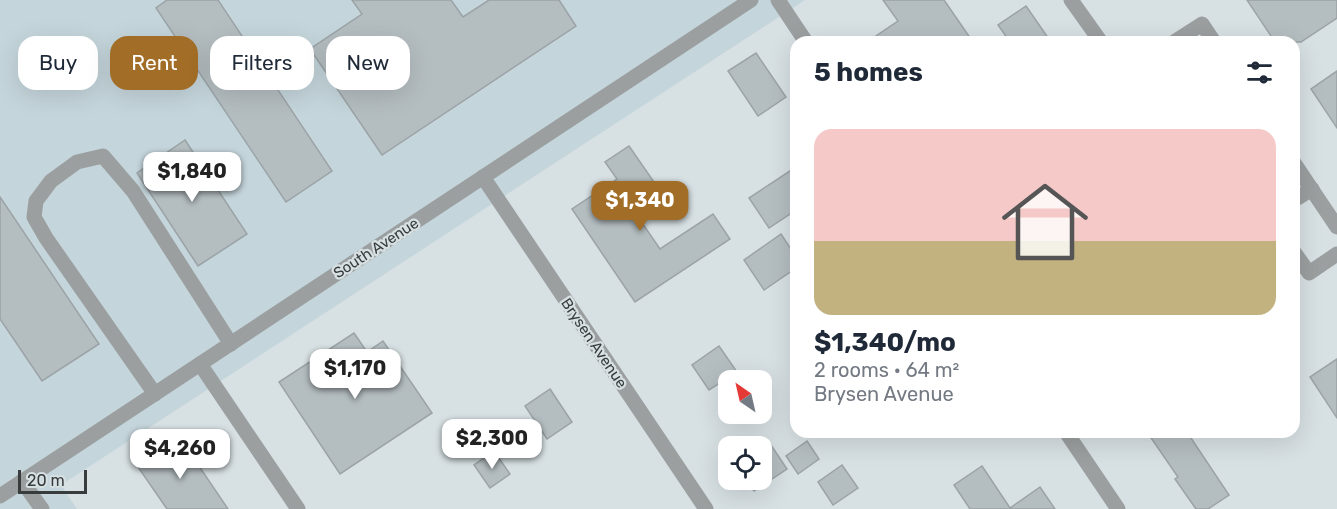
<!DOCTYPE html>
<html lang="en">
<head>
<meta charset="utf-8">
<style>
  :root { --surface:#fff; --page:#f6f6f7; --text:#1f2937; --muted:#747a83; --line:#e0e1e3; --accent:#a26d26 }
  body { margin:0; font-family:Rubik,sans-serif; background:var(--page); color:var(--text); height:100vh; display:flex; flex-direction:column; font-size:22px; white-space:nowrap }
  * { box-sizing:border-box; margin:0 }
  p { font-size:20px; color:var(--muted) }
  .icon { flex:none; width:33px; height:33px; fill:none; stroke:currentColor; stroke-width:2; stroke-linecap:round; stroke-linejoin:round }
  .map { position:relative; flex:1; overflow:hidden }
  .sheet { position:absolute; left:790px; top:36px; width:510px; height:402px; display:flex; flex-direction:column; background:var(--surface); border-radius:18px; box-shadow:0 6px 24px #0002 }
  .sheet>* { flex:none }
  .banner { position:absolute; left:18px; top:36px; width:570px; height:54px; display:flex; gap:12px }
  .needle { width:39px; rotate:326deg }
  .tools { position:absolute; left:718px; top:370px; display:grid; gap:12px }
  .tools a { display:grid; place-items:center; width:54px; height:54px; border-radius:12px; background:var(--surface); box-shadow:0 6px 24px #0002; font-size:30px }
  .scale { position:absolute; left:18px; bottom:15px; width:69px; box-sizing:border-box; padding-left:6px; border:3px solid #383c3d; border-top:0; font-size:16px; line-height:21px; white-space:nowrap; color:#383c3d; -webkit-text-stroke:4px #d7e0e3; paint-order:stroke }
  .price { position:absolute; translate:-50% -51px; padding:0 14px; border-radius:12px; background:#fff; color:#222; font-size:20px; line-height:39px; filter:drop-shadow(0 2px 3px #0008) }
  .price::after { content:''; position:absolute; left:50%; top:36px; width:18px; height:14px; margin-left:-9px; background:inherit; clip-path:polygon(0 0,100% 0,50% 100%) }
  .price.on { background:var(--accent); color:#fff }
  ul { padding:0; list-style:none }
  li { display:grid; align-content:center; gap:12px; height:318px; padding:0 24px }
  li+li { border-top:2px solid var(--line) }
  li span { display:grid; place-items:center; height:186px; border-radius:18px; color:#555 }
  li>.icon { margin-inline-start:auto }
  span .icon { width:108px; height:108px; fill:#fffc; stroke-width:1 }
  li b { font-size:26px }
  h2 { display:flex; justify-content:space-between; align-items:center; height:72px; padding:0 24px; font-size:26px }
  .pill { padding:0 21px; border-radius:18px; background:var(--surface); box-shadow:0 6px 24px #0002; font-size:21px; line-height:54px }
  .pill.on { background:var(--accent); color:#fff }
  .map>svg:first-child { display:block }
</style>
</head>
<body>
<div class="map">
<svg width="1337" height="509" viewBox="0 0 1337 509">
  <rect width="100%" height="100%" fill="#d7e0e3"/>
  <!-- built -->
  <polygon fill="#c4d5db" points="0,0 805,0 61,485 77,509 0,509"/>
  <!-- building -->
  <g fill="#b4bdc0" stroke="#9ba3a6" stroke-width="1.5">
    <polygon points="167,0 218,0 332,171 286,202 156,8"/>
    <polygon points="352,0 451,0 463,17 489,0 559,0 576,26 382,155 310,49 362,14"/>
    <polygon points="883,0 944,0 973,42 867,42 898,21"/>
    <polygon points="1247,0 1337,0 1337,18 1301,42 1275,42"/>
    <polygon points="1026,6 1051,42 1010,42 998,25"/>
    <polygon points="756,53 786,97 758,116 728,71"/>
    <polygon points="1337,71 1337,128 1311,89"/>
    <polygon points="185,140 247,234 198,266 137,173"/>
    <polygon points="629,146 654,182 627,201 660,249 713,214 730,239 635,302 572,209 617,179 605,162"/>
    <polygon points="796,167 796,210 769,228 749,198"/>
    <polygon points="0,197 99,344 42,381 0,319"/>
    <polygon points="781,234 796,257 796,268 764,290 744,260"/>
    <polygon points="354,333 367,352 383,341 432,413 340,474 279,382"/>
    <polygon points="719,346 737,372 709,390 692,365"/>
    <polygon points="1337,359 1337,418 1310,377"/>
    <polygon points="550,389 572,422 547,439 525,406"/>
    <polygon points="1147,432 1187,432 1229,495 1208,509 1196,509 1175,479 1178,477"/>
    <polygon points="180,438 228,509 167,509 138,467"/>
    <polygon points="807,441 819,459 798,474 786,456"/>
    <polygon points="769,442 787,469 754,491 747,480 762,480 761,447"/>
    <polygon points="494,451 510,474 490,488 474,465"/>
    <polygon points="842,465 858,488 833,505 818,482"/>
    <polygon points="982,466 1010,508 1040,487 1055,509 970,509 954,485"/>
  </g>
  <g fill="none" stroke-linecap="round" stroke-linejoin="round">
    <!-- minor -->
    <g stroke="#9b9fa0" stroke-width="15">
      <polyline points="778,0 806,42"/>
      <polyline points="1071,0 1101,42"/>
      <polyline points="1174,42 1202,24 1214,42"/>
      <polyline points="1294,163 1337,227"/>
      <polyline points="483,177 706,509"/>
      <polyline points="1294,200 1312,189"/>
      <polyline points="1294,252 1309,273 1337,254"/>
      <polyline points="200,364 298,509"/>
      <polyline points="155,394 46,238 34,217 36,201 51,181 77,162 103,156 133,191 231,344"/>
      <polyline points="1066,432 1118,509"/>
      <polyline points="22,481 42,509"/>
      <polyline points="0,496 751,0"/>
    </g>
  </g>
  <g text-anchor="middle" stroke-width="4.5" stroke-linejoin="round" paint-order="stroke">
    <!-- street labels -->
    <g font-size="15" fill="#383c3d" stroke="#d7e0e3">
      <text transform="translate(376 248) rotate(-33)" y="5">South Avenue</text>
      <text transform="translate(594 343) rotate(56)" y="5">Brysen Avenue</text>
    </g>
  </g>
</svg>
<div class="tools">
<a><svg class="needle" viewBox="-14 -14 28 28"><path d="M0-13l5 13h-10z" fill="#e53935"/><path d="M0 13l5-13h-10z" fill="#747a83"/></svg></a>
<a><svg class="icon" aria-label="locate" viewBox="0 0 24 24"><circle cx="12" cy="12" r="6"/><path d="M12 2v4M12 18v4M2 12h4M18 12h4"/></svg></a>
</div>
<div class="scale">20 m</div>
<b class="price" style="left:192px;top:203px">$1,840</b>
<b class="price on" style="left:640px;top:232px">$1,340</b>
<b class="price" style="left:355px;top:400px">$1,170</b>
<b class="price" style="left:492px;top:470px">$2,300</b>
<b class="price" style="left:180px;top:480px">$4,260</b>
<div class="banner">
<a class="pill">Buy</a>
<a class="pill on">Rent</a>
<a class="pill">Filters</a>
<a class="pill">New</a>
</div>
<section class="sheet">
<h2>5 homes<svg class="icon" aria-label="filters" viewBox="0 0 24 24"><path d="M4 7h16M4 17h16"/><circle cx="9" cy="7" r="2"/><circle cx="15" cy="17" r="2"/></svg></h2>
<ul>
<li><span style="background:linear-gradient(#f6c9c9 60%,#c2b280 0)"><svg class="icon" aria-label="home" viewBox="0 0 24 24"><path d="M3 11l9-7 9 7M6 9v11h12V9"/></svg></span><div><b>$1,340/mo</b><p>2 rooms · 64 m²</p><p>Brysen Avenue</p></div></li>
</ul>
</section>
</div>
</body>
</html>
